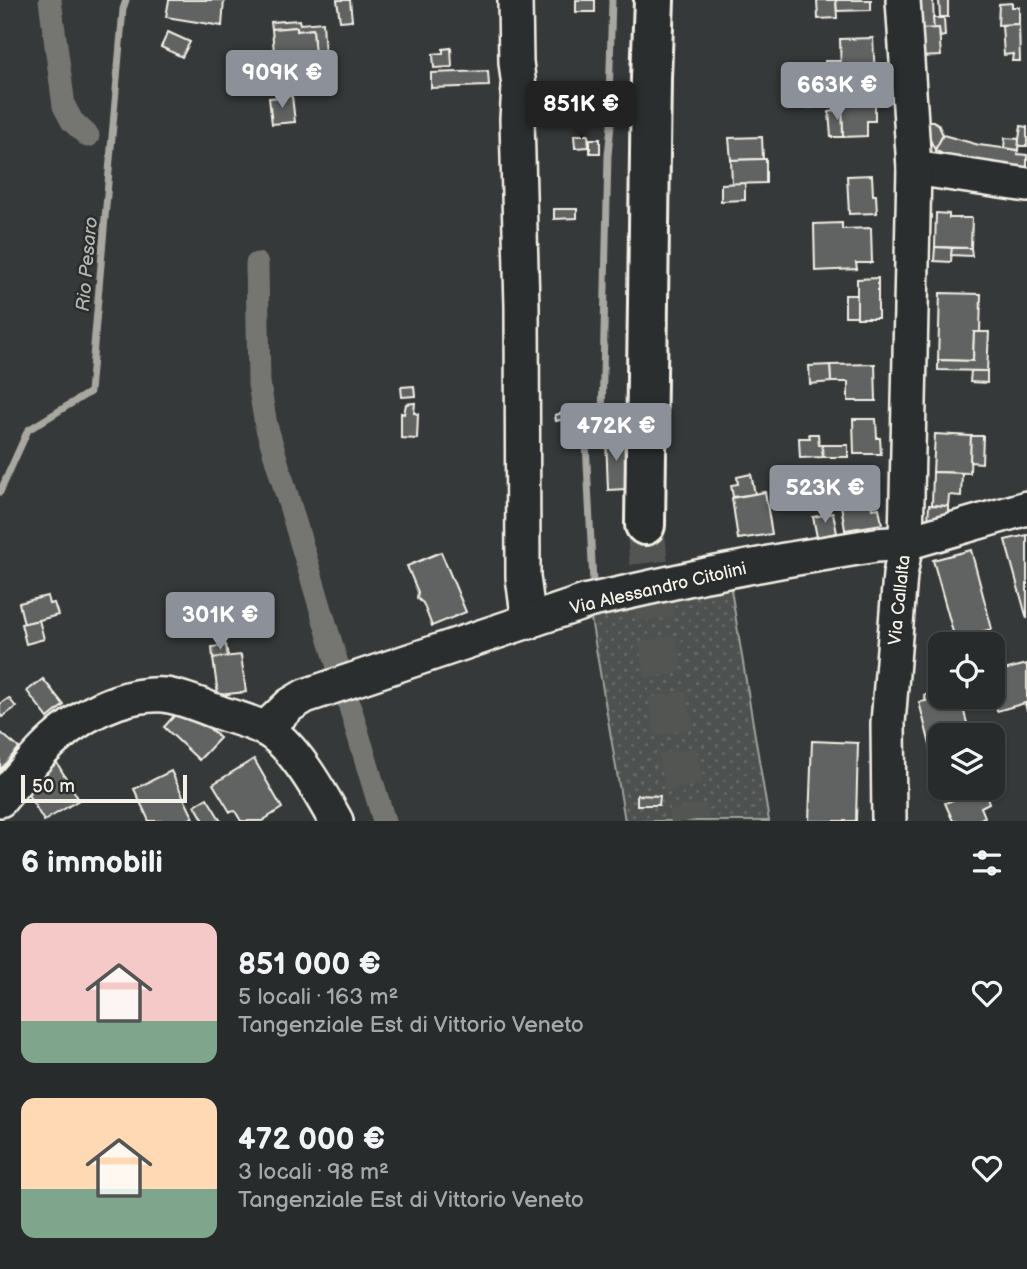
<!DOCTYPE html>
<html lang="it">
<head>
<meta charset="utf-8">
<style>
  :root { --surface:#282b2b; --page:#303333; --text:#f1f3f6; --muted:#a5a7a9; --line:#444747; --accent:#8c9099 }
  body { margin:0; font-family:"Balsamiq Sans",sans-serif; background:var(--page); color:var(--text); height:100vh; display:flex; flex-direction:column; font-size:26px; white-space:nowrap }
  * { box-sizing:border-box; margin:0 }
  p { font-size:23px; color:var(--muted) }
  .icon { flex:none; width:38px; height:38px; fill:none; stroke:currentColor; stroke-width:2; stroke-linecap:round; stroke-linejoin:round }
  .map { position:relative; height:821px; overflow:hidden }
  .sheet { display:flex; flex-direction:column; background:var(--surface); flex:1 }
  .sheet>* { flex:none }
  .controls { position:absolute; left:928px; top:632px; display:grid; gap:14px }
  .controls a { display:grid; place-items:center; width:77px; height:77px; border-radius:14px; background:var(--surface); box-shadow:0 2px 5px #0004,0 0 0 2px var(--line); font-size:35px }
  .scale { position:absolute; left:21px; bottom:18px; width:166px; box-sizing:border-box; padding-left:7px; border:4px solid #f4f1e8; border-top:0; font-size:19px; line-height:24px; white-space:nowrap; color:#f4f1e8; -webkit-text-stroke:5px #2a2d2e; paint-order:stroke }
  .price { position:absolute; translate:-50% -60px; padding:0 16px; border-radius:7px; background:var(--accent); color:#fff; font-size:23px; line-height:46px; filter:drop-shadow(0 2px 4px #0008) }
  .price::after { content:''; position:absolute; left:50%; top:42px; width:21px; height:16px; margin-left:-10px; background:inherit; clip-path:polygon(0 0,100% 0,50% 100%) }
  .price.on { background:#222; color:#fff }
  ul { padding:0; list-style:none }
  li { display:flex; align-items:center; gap:21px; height:175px; padding:0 21px }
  li span { display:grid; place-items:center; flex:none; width:196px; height:140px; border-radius:14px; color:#555 }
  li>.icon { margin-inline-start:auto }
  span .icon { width:84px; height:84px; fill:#fffc; stroke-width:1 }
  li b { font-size:30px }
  h2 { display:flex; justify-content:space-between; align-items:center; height:84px; padding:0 21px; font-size:30px }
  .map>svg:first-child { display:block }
</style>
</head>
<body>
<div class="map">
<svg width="1027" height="821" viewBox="0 0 1027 821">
  <defs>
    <pattern id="grass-dots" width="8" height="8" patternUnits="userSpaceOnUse" patternTransform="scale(1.75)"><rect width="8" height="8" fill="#4e514f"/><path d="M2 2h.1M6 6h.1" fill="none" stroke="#686a68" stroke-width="1.8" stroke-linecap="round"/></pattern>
  </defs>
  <rect width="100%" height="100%" fill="#363939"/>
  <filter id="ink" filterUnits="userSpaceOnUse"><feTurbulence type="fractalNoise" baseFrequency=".0143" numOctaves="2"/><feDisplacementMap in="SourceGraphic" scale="14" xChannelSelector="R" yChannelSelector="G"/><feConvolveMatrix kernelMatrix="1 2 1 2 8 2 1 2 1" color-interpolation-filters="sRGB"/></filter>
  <g filter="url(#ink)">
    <!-- grass -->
    <polygon fill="url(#grass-dots)" stroke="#a1a19c" stroke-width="2" points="728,571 769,821 625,821 588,601"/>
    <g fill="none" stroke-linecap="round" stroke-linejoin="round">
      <!-- stream -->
      <g stroke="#a8a7a1" stroke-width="7">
        <polyline points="0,492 28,430 90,392 123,9 126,0"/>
        <polyline points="593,582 585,423 602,419 608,155 612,116 609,99 612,0"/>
      </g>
      <!-- canal -->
      <g stroke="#757572" stroke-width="23">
        <polyline points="50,0 64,106 72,121 88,136"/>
        <polyline points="257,264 259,384 266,425 384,821"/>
      </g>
    </g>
    <!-- building -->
    <g fill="#616362" stroke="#f4f1e8" stroke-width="2">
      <polygon points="169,0 224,0 222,26 166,17"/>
      <polygon points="337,0 350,0 352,20 340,21"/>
      <rect x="576" y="0" width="19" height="12"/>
      <polygon points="817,0 836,0 837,18 818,19"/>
      <polygon points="836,0 871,0 871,10 837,11"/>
      <polygon points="916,0 933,0 934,29 918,29"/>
      <polygon points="933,0 948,0 948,17 940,17 939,0"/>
      <polygon points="1012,3 1012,7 1019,7 1019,24 998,25 999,4"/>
      <polygon points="933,18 944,18 945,36 940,37 939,28 934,29"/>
      <polygon points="299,20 300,24 323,22 325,55 320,61 320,67 317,73 302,74 301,68 300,60 315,58 313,29 297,31 297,27 272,29 271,22"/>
      <polygon points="1019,24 1020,61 1012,61 1013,54 1004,55 1002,25"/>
      <polygon points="297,27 297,31 313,29 315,58 300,60 302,75 276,76 272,29"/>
      <polygon points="939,28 941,56 919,57 918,29"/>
      <polygon points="168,32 190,42 182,57 161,47"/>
      <polygon points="873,38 875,76 841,77 840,39"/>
      <polygon points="451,48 452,67 434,68 433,54 443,53 443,49"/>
      <polygon points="825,61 840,61 841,77 826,78"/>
      <polygon points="488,71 489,86 431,88 431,73"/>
      <polygon points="817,80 817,107 801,108 801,81"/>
      <polygon points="292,96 295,122 272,124 269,98"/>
      <polygon points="875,104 875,121 867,121 867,136 843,137 842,105"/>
      <polygon points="842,105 843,137 831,137 829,112 834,111 834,106"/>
      <polygon points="925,121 933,121 938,124 943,135 935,150 922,123"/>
      <polygon points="1021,126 1027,127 1027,146 1018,146"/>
      <polygon points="574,135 588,135 589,147 575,148"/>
      <polygon points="943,135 979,145 1018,150 1017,154 1027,155 1027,171 950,158 935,150"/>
      <polygon points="762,137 763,159 731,160 729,138"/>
      <polygon points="1005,138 1019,139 1018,150 1004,148"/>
      <rect x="590" y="139" width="10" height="14"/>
      <polygon points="763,159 766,159 766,183 732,184 731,160"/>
      <polygon points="872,175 873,195 876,195 877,213 849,214 847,176"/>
      <polygon points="745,183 745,200 721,201 721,184"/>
      <polygon points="554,209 577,209 577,218 554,219"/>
      <polygon points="936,213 949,214 949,218 972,218 971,248 935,247"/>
      <polygon points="842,223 842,229 871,228 872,263 856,263 857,269 815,271 814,224"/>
      <polygon points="935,247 952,248 951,262 934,261"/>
      <polygon points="952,248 971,248 972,256 951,255"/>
      <polygon points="878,278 878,318 857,318 857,279"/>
      <polygon points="940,293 981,294 980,332 974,332 973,361 938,360"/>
      <rect x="845" y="295" width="12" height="21"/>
      <polygon points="974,332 989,332 987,371 938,370 938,360 973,361"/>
      <polygon points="875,364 876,401 848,401 848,382 831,382 830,365"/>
      <polygon points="830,365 831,382 810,384 809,366"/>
      <polygon points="971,371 987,371 987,383 970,382"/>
      <polygon points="414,386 415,396 402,397 401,387"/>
      <polygon points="415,403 414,413 418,414 417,439 401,438 401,413 404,414 406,404"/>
      <polygon points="588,407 589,413 556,421 555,415"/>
      <polygon points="853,419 876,419 877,438 880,438 881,454 854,454"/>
      <polygon points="809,434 818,434 819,445 822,445 823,457 800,458 799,438 810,438"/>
      <polygon points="935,434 971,436 970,473 933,472"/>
      <polygon points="624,436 626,489 608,490 606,437"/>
      <polygon points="971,436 983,436 982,463 970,462"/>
      <polygon points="822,445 848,445 848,457 823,457"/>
      <polygon points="933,472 962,473 961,496 949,495 948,506 932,505"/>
      <polygon points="751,474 755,494 733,497 731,485 738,484 737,477"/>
      <polygon points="869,486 872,509 879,508 882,524 845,530 839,492"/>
      <polygon points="765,492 772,534 738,539 732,498"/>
      <polygon points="929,505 948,506 948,521 928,521"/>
      <polygon points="833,513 837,533 817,537 813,517"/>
      <polygon points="1027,535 1027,619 1005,540"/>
      <polygon points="971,550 992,629 955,639 933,560"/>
      <polygon points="441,552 466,612 432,626 423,603 417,598 418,592 407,566"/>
      <polygon points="47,596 49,604 54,603 58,615 24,624 19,603"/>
      <polygon points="39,620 44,639 26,644 21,624"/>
      <polygon points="227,621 231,638 220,640 215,624"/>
      <polygon points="226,645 228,657 213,658 212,647"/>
      <polygon points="241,655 246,692 218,695 213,658"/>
      <polygon points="1027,664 1027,711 1025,703 997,711 992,691 992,673"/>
      <polygon points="43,679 64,705 48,718 27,691"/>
      <polygon points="940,684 940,696 960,696 970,735 940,735 940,763 935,764 919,702 926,701 924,695 935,692 933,685"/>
      <polygon points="9,698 16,707 2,717 0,714 0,704"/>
      <polygon points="184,705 220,738 199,760 164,727"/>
      <polygon points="0,732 19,748 0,770"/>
      <polygon points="812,741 858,743 856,821 809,821"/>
      <polygon points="254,759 282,808 262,821 241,821 235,811 230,812 213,784"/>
      <polygon points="57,763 79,800 44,821 21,783"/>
      <polygon points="171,771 193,817 186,821 149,821 134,789"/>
      <polygon points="984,788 989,803 981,807 985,817 976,821 953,821 945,803"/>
      <polygon points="637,795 660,796 659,805 637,805"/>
      <polygon points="207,798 221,821 204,821 195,805"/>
    </g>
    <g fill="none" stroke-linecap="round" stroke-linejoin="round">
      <!-- major-tunnel -->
      <polyline stroke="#525553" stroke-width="38" stroke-dasharray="38 19" stroke-linecap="butt" points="645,525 656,632 690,821"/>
      <!-- minor casing -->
      <g stroke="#f4f1e8" stroke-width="38">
        <g id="minor">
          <polyline points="515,0 516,62 519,87 517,119 522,306 523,577 529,622"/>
          <polyline points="914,168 1027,185"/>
          <polyline points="265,729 290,705 305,696 588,601 706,575 785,560 876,545 906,543 1027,508"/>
          <path d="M0,800C34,759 64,720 117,702C132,697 148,694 164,695C182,697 199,705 215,711C231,717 250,721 265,729C293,743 321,794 336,821"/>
          <polyline points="889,821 888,723 900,575 906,543 914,168 903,0"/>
        </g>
      </g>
      <!-- major casing -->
      <g stroke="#f4f1e8" stroke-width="44">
        <polyline id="major" points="645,525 651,78 654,0"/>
      </g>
      <!-- minor -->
      <use href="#minor" stroke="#2a2d2e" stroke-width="33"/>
      <!-- major -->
      <use href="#major" stroke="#2a2d2e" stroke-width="38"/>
    </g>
  </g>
  <g text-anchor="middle" stroke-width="5" stroke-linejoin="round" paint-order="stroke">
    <!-- street labels -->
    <g font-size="18" fill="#f4f1e8" stroke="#2a2d2e">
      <text transform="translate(658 588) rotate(-13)" y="6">Via Alessandro Citolini</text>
      <text transform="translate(899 600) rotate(-84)" y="6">Via Callalta</text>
    </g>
    <!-- water labels -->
    <g font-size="19" font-style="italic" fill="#b4b3ad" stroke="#2a2d2e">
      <text transform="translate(86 264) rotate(-85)" y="7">Rio Pesaro</text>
    </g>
  </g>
</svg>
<div class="controls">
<a><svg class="icon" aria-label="locate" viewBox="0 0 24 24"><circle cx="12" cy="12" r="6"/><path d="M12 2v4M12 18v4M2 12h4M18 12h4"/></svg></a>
<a><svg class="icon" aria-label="layers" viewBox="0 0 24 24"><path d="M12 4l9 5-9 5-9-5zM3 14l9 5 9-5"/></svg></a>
</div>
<div class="scale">50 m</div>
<b class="price" style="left:282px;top:110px">909K €</b>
<b class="price" style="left:837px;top:122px">663K €</b>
<b class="price on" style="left:581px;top:141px">851K €</b>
<b class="price" style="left:616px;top:463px">472K €</b>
<b class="price" style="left:825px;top:525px">523K €</b>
<b class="price" style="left:220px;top:652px">301K €</b>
</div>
<section class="sheet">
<h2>6 immobili<svg class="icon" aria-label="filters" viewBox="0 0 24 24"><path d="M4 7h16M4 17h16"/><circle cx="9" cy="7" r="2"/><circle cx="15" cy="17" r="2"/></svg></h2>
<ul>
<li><span style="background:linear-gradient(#f6c9c9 70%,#7fa58c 0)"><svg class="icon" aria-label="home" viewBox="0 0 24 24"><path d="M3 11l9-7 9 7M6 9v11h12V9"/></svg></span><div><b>851 000 €</b><p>5 locali · 163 m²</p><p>Tangenziale Est di Vittorio Veneto</p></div><svg class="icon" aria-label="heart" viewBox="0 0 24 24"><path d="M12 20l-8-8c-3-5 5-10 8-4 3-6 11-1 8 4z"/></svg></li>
<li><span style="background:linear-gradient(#ffd9b3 65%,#7fa58c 0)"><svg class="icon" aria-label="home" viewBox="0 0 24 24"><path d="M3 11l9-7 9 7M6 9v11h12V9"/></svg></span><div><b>472 000 €</b><p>3 locali · 98 m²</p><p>Tangenziale Est di Vittorio Veneto</p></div><svg class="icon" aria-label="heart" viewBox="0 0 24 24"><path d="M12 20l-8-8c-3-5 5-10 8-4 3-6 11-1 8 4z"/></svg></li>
</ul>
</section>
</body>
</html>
